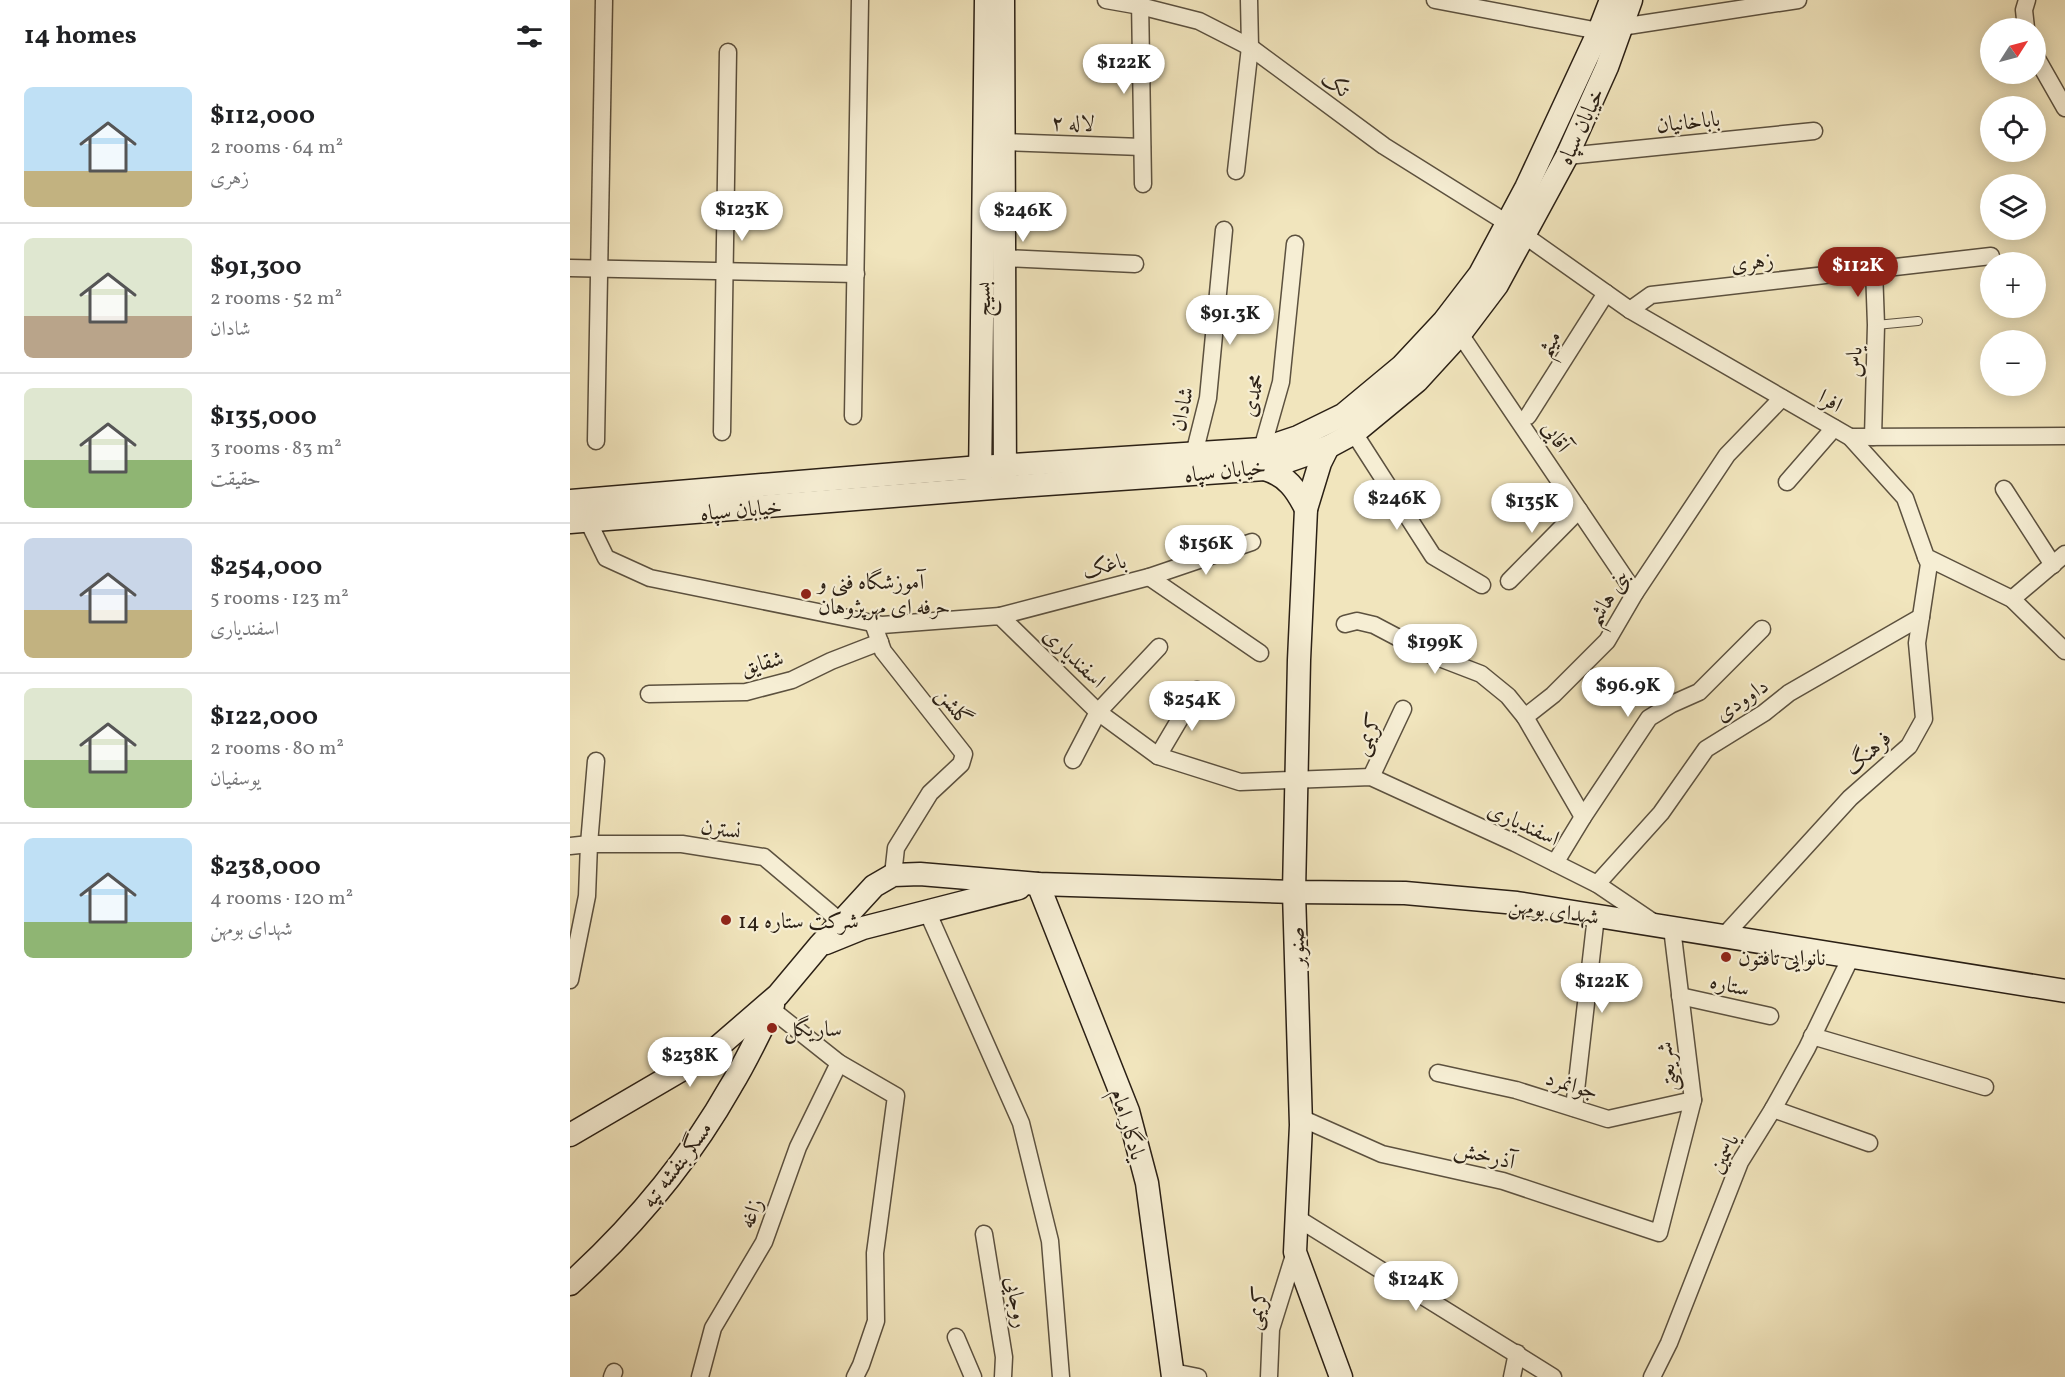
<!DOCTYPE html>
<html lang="en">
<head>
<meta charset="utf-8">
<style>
  :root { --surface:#fff; --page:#f2f2f2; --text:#202124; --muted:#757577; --line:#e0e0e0; --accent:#8f2418 }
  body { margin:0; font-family:Vollkorn,Amiri,serif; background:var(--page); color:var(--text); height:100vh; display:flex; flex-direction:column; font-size:22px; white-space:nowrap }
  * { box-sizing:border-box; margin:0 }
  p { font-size:20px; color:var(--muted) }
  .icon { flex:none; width:33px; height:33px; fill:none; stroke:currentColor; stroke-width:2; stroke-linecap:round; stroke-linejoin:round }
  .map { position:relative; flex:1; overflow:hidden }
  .details { display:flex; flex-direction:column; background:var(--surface); width:570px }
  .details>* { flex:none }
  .needle { width:39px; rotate:54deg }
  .tools { position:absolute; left:1410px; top:18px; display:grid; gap:12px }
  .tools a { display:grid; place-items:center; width:66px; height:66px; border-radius:50%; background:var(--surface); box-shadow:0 3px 15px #0003; font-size:30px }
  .price { position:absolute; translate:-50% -51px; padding:0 14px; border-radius:21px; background:#fff; color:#222; font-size:20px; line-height:39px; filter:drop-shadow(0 2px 3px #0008) }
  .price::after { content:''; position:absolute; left:50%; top:36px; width:18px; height:14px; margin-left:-9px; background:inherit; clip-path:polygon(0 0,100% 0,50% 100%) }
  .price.current { background:var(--accent); color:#fff }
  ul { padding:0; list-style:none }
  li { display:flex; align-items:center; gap:18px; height:150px; padding:0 24px }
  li+li { border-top:2px solid var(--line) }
  li span { display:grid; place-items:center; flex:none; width:168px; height:120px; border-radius:9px; color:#555 }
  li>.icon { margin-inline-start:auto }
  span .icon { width:72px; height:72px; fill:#fffc; stroke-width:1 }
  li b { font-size:26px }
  h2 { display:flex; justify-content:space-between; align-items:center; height:72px; padding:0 24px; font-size:26px }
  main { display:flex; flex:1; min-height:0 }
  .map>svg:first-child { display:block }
</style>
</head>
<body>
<main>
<section class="details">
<h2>14 homes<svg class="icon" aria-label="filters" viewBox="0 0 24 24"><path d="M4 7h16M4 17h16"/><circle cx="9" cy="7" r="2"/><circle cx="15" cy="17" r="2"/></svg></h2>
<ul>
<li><span style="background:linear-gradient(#bfe0f5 70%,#c2b280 0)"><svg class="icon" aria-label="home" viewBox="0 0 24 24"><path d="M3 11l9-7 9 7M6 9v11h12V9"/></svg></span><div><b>$112,000</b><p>2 rooms · 64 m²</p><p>زهری</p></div></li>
<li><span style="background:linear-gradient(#dfe7d0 65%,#b9a48a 0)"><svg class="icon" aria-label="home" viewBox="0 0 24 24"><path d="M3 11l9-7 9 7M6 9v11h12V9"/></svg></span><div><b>$91,300</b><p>2 rooms · 52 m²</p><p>شادان</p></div></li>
<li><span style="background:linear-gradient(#dfe7d0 60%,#8fb573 0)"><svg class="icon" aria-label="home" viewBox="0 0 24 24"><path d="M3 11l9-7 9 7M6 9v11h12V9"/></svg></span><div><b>$135,000</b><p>3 rooms · 83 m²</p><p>حقیقت</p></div></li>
<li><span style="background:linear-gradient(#c9d6e8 60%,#c2b280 0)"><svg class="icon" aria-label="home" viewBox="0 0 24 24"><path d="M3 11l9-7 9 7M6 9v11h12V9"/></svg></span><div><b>$254,000</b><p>5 rooms · 123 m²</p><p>اسفندیاری</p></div></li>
<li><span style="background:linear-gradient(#dfe7d0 60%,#8fb573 0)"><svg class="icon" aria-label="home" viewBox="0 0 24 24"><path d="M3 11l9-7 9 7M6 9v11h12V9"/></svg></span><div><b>$122,000</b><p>2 rooms · 80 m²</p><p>یوسفیان</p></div></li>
<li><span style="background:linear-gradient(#bfe0f5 70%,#8fb573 0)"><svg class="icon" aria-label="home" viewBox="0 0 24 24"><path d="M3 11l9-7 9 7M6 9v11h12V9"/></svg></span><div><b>$238,000</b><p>4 rooms · 120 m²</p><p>شهدای بومهن</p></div></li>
</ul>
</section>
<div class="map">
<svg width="1495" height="1377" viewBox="0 0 1495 1377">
  <rect width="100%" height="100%" fill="#f1e5bd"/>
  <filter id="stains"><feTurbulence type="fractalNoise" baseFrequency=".00333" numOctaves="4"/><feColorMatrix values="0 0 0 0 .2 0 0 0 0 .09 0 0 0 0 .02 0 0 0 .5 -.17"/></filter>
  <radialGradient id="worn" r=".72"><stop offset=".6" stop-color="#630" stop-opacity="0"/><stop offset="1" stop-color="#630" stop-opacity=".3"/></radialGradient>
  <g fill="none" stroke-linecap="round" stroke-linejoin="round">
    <!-- lane casing -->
    <g stroke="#5c513f" stroke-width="10">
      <polyline id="lane" points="1306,325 1348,321"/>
    </g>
    <!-- street casing -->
    <g stroke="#5c513f" stroke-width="19">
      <g id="street">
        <polyline points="536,0 570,6 629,21 680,47 814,146 937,223 1060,310 1280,437 1335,498 1356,557 1442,599 1495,651"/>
        <polyline points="570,0 573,184"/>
        <polyline points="865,0 1029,31"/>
        <polyline points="1051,27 1228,0"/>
        <polyline points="1456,28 1454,10 1457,0"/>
        <polyline points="1466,57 1495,108"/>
        <polyline points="433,142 572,147"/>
        <polyline points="997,156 1244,131"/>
        <polyline points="666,171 680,47 679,0"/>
        <polyline points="433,258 565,264"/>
        <polyline points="0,268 286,274"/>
        <polyline points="1060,310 1081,295 1421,256"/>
        <polyline points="890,334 1065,593"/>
        <polyline points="283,416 290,0"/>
        <polyline points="958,416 1036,293"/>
        <polyline points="152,432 158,52"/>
        <polyline points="784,433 863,556 912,585"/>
        <polyline points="1280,437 1495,436"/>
        <polyline points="1303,437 1306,325 1304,269"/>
        <polyline points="26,441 34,0"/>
        <polyline points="692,449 711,382 725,244"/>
        <polyline points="624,454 638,398 654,230"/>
        <polyline points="1217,482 1264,428"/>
        <polyline points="1434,489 1483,565"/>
        <polyline points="18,521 36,558 80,578 312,625 430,616 528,712 588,756 670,782 801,777 945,843 1027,884 1086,924"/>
        <polyline points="579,577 690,653"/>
        <polyline points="939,581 1009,510"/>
        <polyline points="1442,599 1495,554"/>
        <polyline points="430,616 579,577 682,542"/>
        <polyline points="303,623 313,651 394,754 391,764 360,793 326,848 323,875"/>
        <polyline points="775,624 787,621 804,625 859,654 911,674 938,696 955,717"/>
        <polyline points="79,694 176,692 222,680 261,661 310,642"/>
        <polyline points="588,756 627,690"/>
        <polyline points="503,760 528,712 589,647"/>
        <polyline points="801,777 833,709"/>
        <polyline points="1013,817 955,717 983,695 1037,641 1065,593 1157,455 1212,398"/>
        <polyline points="0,846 19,844 112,844 194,857 271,922"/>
        <polyline points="985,863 1013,817 1079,718 1102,704 1129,692 1192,629"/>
        <polyline points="1027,884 1091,813 1136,749 1194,713 1219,693 1351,617"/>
        <polyline points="357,911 451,1123 480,1241 491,1377"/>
        <polyline points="1154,936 1280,798 1339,746 1354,719 1347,643 1359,564 1356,557"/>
        <polyline points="0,980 17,896 19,844 26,761"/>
        <polyline points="1110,996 1200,1016"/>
        <polyline points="201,1009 269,1063 326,1096 305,1253 306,1321 291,1365 285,1377"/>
        <polyline points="1242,1036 1415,1087"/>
        <polyline points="868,1073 946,1090 1038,1119 1123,1100"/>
        <polyline points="1004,1108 1026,916"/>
        <polyline points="1203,1109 1299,1143"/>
        <polyline points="731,1118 812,1154 933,1181 1089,1233 1123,1100 1102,928"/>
        <polyline points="727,1218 983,1377"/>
        <polyline points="414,1234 434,1357 433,1377"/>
        <polyline points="386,1337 403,1377"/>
        <polyline points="603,1372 628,1377"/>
        <polyline points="42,1377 44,1372"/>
        <polyline points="130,1377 143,1328 194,1242 228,1147 269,1063"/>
        <polyline points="699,1377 701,1329 725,1252"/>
        <polyline points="942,1377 947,1353"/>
        <polyline points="1082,1377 1099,1343 1170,1162 1203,1109 1237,1048 1281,957"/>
      </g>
    </g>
    <!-- secondary casing -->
    <g stroke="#2b2015" stroke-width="25">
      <g id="secondary">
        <polyline points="433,0 435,480"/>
        <polyline points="758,447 750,463 736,509 729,660 724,892 731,1125 725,1252 771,1377"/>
        <path d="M695,469C717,476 726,489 736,509"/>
        <polyline points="410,481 416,0"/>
        <polyline points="0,501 410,467 692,449 728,437 773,415 832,366 874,321 910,274 956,188 1029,31 1041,0"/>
        <polyline points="0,522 435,487 695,469 758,447 784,433 847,381 890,334 927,285 997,156 1037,67 1061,0"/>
        <polyline points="468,884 558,1111 577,1183 603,1377"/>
        <polyline points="256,943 293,928 449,888"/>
        <polyline points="0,1135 142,1052 208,995 249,946 304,886 323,875 350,874 468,884 724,892 835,893 947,903 1495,991"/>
        <path d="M0,1284C63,1227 119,1160 161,1086C177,1060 190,1032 203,1005"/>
      </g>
    </g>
    <!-- lane -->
    <use href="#lane" stroke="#f6eed4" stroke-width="8"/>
    <!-- street -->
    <use href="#street" stroke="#f6eed4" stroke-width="16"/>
    <!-- secondary -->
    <use href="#secondary" stroke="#f6eed4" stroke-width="22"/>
  </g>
  <!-- markers -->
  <g fill="#8f2418" stroke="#f6eed4" stroke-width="2">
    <circle cx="236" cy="594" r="6"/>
    <circle cx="156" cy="920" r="6"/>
    <circle cx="1156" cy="957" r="6"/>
    <circle cx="202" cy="1028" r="6"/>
  </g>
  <g text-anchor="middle" stroke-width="4.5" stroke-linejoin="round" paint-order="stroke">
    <!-- street labels -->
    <g font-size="22" fill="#2b2015" stroke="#f6eed4">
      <text transform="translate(766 83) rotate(36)" y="8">تک</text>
      <text transform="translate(1118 121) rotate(-6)" y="8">باباخانیان</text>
      <text transform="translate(503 122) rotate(2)" y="8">لاله ۲</text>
      <text transform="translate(1010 126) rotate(-65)" y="8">خیابان سپاه</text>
      <text transform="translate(1182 261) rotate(-7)" y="8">زهری</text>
      <text transform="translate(412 299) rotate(-89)" y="8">بسیج</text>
      <text transform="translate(978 343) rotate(-58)" y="8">میثم</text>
      <text transform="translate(1283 362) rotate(-88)" y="8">یاس</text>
      <text transform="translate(682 395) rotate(-76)" y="8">محمدی</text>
      <text transform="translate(1261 400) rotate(30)" y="8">افرا</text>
      <text transform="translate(611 409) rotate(-78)" y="8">شادان</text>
      <text transform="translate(987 436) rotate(56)" y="8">آقایی</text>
      <text transform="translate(655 470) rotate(-6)" y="8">خیابان سپاه</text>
      <text transform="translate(171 509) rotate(-5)" y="8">خیابان سپاه</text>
      <text transform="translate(534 565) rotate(-15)" y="8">باغک</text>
      <text transform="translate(1037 597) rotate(-58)" y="8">بنی هاشم</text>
      <text transform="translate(505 657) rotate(44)" y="8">اسفندیاری</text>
      <text transform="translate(192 662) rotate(-14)" y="8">شقایق</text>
      <text transform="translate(1171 699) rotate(-34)" y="8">داوودی</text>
      <text transform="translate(385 706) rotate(52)" y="8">گلشن</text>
      <text transform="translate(797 734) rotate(-65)" y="8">کریمی</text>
      <text transform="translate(1297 752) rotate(-42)" y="8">فرهنگ</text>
      <text transform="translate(954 823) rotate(25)" y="8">اسفندیاری</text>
      <text transform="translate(151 828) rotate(9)" y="8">نسترن</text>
      <text transform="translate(984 910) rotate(8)" y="8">شهدای بومهن</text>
      <text transform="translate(726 947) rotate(-92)" y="8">صنوبر</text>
      <text transform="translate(1160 984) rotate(13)" y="8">ستاره</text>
      <text transform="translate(1096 1067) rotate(-97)" y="8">شریعتی</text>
      <text transform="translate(1002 1084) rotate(17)" y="8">جوانمرد</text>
      <text transform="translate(559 1124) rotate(73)" y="8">یادگار امام</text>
      <text transform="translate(1153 1153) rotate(-63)" y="8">یاسمین</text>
      <text transform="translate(915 1154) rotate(14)" y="8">آذرخش</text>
      <text transform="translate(106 1164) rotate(-53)" y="8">مسگر بنفشه تپه</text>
      <text transform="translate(180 1213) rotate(-69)" y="8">زاغه</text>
      <text transform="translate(448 1302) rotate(80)" y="8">روجایی</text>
      <text transform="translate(686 1308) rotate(-76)" y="8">کریمی</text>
    </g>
    <!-- poi labels -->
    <g font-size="22" fill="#2b2015" stroke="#f6eed4" text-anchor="start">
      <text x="248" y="589">آموزشگاه فنی و<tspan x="248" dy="25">حرفه ای مهرپژوهان</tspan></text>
      <text x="168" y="928">شرکت ستاره 14</text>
      <text x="1168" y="965">نانوایی تافتون</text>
      <text x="214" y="1036">ساریگل</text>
    </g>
  </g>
  <rect width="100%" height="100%" filter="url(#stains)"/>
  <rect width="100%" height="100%" fill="url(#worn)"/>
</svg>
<div class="tools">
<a><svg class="needle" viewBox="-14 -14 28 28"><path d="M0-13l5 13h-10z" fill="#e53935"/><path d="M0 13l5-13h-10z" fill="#757577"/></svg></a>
<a><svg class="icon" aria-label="locate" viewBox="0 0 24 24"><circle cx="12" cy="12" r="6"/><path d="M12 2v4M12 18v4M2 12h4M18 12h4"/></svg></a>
<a><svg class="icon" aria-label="layers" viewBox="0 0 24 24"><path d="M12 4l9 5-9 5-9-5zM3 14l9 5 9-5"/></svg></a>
<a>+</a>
<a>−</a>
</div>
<b class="price" style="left:554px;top:95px">$122K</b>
<b class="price" style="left:172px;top:242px">$123K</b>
<b class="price" style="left:453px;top:243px">$246K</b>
<b class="price current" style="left:1288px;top:298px">$112K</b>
<b class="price" style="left:660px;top:346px">$91.3K</b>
<b class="price" style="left:827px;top:531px">$246K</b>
<b class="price" style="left:962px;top:534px">$135K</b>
<b class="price" style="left:636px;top:576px">$156K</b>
<b class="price" style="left:865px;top:675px">$199K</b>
<b class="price" style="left:1058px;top:718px">$96.9K</b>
<b class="price" style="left:622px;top:732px">$254K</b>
<b class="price" style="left:1032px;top:1014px">$122K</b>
<b class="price" style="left:120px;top:1088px">$238K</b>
<b class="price" style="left:846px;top:1312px">$124K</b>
</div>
</main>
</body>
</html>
